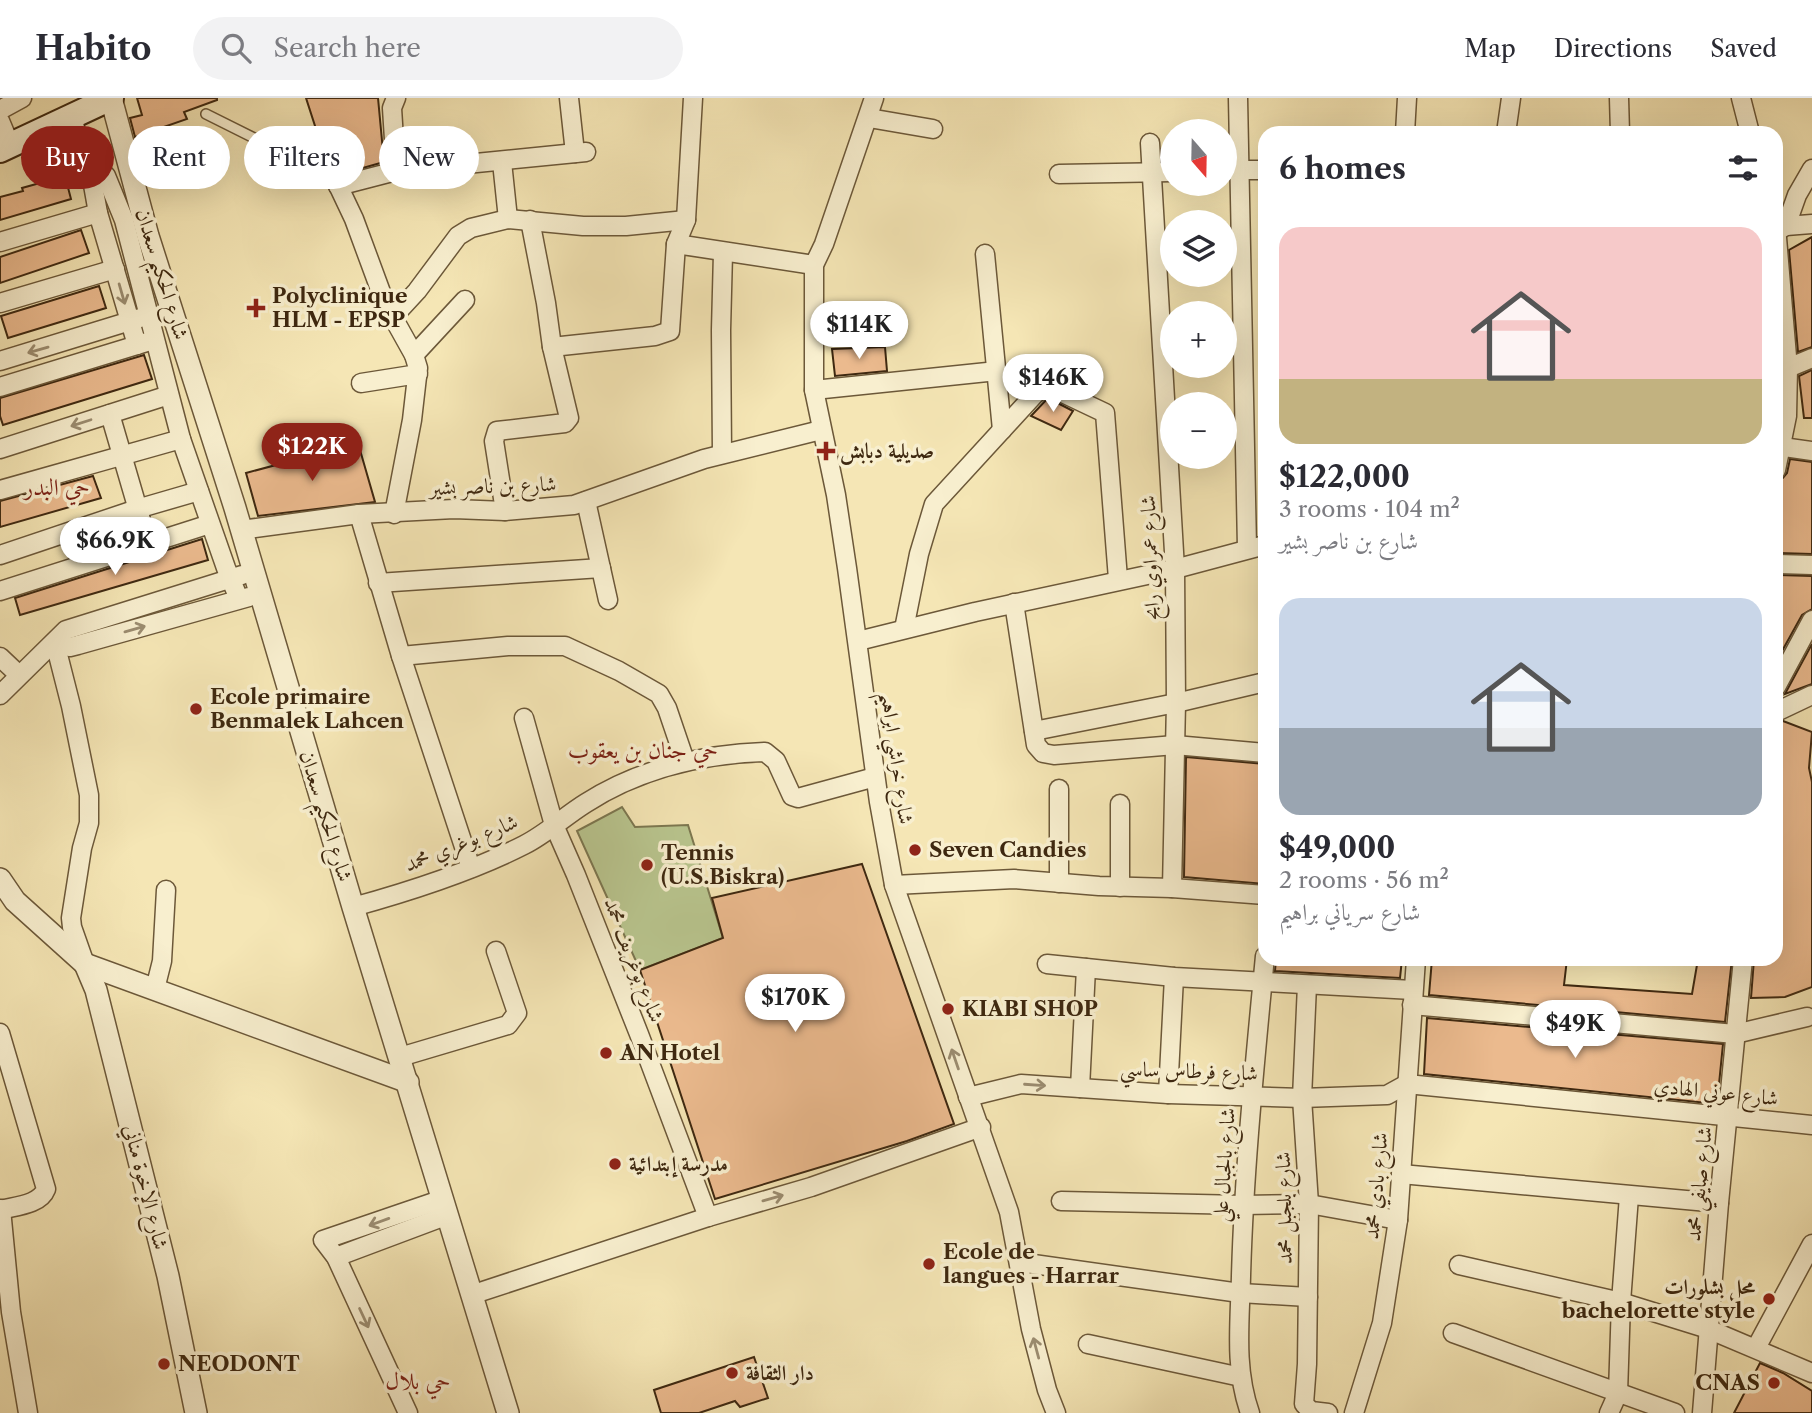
<!DOCTYPE html>
<html lang="en">
<head>
<meta charset="utf-8">
<style>
  :root { --surface:#fff; --page:#f2f2f3; --text:#2b2b33; --muted:#7c7c81; --line:#e1e1e2; --accent:#8f2418 }
  body { margin:0; font-family:"Libre Caslon Text",Amiri,serif; background:var(--page); color:var(--text); height:100vh; display:flex; flex-direction:column; font-size:26px; white-space:nowrap }
  * { box-sizing:border-box; margin:0 }
  p { font-size:23px; color:var(--muted) }
  .icon { flex:none; width:38px; height:38px; fill:none; stroke:currentColor; stroke-width:2; stroke-linecap:round; stroke-linejoin:round }
  .map { position:relative; flex:1; overflow:hidden }
  .sheet { position:absolute; left:1258px; top:28px; width:525px; height:840px; display:flex; flex-direction:column; background:var(--surface); border-radius:21px; box-shadow:0 7px 28px #0002 }
  .sheet>* { flex:none }
  .hud { position:absolute; left:21px; top:28px; width:665px; height:63px; display:flex; gap:14px }
  .needle { width:46px; rotate:160deg }
  .fabs { position:absolute; left:1160px; top:21px; display:grid; gap:14px }
  .fabs a { display:grid; place-items:center; width:77px; height:77px; border-radius:50%; background:var(--surface); box-shadow:0 7px 28px #0002; font-size:35px }
  .price { position:absolute; translate:-50% -60px; padding:0 16px; border-radius:24px; background:#fff; color:#222; font-size:23px; line-height:46px; filter:drop-shadow(0 2px 4px #0008) }
  .price::after { content:''; position:absolute; left:50%; top:42px; width:21px; height:16px; margin-left:-10px; background:inherit; clip-path:polygon(0 0,100% 0,50% 100%) }
  .price.selected { background:var(--accent); color:#fff }
  ul { padding:0; list-style:none }
  li { display:grid; align-content:center; gap:14px; height:371px; padding:0 21px }
  li span { display:grid; place-items:center; height:217px; border-radius:21px; color:#555 }
  li>.icon { margin-inline-start:auto }
  span .icon { width:126px; height:126px; fill:#fffc; stroke-width:1 }
  li b { font-size:30px }
  h2 { display:flex; justify-content:space-between; align-items:center; height:84px; padding:0 21px; font-size:30px }
  .chip { padding:0 24px; border-radius:32px; background:var(--surface); box-shadow:0 7px 28px #0002; font-size:24px; line-height:63px }
  .chip.selected { background:var(--accent); color:#fff }
  header { display:flex; align-items:center; gap:42px; box-sizing:border-box; height:98px; padding:0 35px; background:var(--surface); border-bottom:2px solid var(--line) }
  header strong { font-size:33px }
  nav { display:flex; gap:38px; margin-inline-start:auto; font-size:24px }
  .search { width:490px; height:63px; background:var(--page); display:flex; align-items:center; gap:18px; box-sizing:border-box; padding:0 24px; border-radius:38px; color:var(--muted); font-size:26px }
  .map>svg:first-child { display:block }
</style>
</head>
<body>
<header>
<strong>Habito</strong>
<div class="search"><svg class="icon" aria-label="search" viewBox="0 0 24 24"><circle cx="10" cy="10" r="6"/><path d="M15 15l6 6"/></svg>Search here</div>
<nav><a>Map</a><a>Directions</a><a>Saved</a></nav>
</header>
<div class="map">
<svg width="1812" height="1315" viewBox="0 0 1812 1315">
  <rect width="100%" height="100%" fill="#f5e6b5"/>
  <filter id="stains"><feTurbulence type="fractalNoise" baseFrequency=".00286" numOctaves="4"/><feColorMatrix values="0 0 0 0 .2 0 0 0 0 .09 0 0 0 0 .02 0 0 0 .5 -.17"/></filter>
  <radialGradient id="worn" r=".72"><stop offset=".6" stop-color="#630" stop-opacity="0"/><stop offset="1" stop-color="#630" stop-opacity=".3"/></radialGradient>
  <!-- green -->
  <polygon fill="#b9c68f" stroke="#7c7750" stroke-width="2" points="622,709 635,729 688,727 723,840 640,872 577,733"/>
  <!-- building -->
  <g fill="#ebba8e" stroke="#3e2810" stroke-width="2">
    <polygon points="137,0 217,0 217,2 184,14 187,21 135,39 130,20 142,17"/>
    <polygon points="306,0 378,0 384,64 345,75 328,40 324,35 317,34"/>
    <polygon points="65,78 71,101 0,122 0,99 23,93 22,90"/>
    <polygon points="81,132 89,155 0,185 0,159"/>
    <polygon points="1812,139 1812,249 1798,254 1789,152"/>
    <polygon points="99,188 106,210 8,240 1,218"/>
    <polygon points="885,249 887,273 835,278 832,251"/>
    <polygon points="144,257 152,281 3,327 0,318 0,300"/>
    <polygon points="1812,272 1812,320 1804,320 1799,278"/>
    <polygon points="1048,300 1073,313 1061,332 1031,318"/>
    <polygon points="358,345 375,404 258,418 246,375"/>
    <polygon points="1790,361 1812,364 1812,456 1776,455 1776,407 1781,382 1787,375"/>
    <polygon points="93,378 101,400 0,429 0,403"/>
    <polygon points="202,441 208,462 20,517 15,500"/>
    <polygon points="1776,477 1812,478 1812,511 1802,517 1776,564"/>
    <polygon points="1812,546 1812,586 1785,596 1786,594"/>
    <polygon points="1783,623 1812,634 1809,670 1812,684 1812,889 1785,899 1751,900 1754,861 1776,861 1776,643 1778,625"/>
    <polygon points="1186,659 1265,666 1265,786 1184,779"/>
    <polygon points="862,766 954,1026 907,1043 715,1101 640,872 723,840 712,800"/>
    <polygon points="1276,861 1402,861 1400,880 1275,873"/>
    <polygon points="1432,861 1567,861 1564,887 1692,896 1698,861 1732,861 1725,924 1429,897"/>
    <polygon points="1427,920 1723,946 1717,1006 1424,976"/>
    <polygon points="754,1259 768,1300 740,1309 735,1303 699,1315 661,1315 654,1292"/>
    <polygon points="1760,1265 1783,1275 1812,1293 1812,1315 1734,1315"/>
  </g>
  <g fill="none" stroke-linecap="round" stroke-linejoin="round">
    <!-- service casing -->
    <g stroke="#6c5839" stroke-width="12">
      <polyline id="service" points="206,16 256,41"/>
    </g>
    <!-- minor casing -->
    <g stroke="#6c5839" stroke-width="21">
      <g id="minor">
        <polyline points="569,0 575,55"/>
        <polyline points="874,0 824,146 814,167 814,292 836,397 847,470 879,704 894,787 1009,1114 1031,1231 1047,1292 1056,1315"/>
        <polyline points="1238,0 1247,450"/>
        <polyline points="1619,0 1620,35"/>
        <polyline points="1741,0 1750,35"/>
        <polyline points="0,12 22,0"/>
        <polyline points="72,18 77,38 88,59 98,115 137,247"/>
        <polyline points="869,20 933,31"/>
        <polyline points="0,23 10,47"/>
        <polyline points="1405,35 1407,0"/>
        <polyline points="1506,35 1511,0"/>
        <polyline points="318,45 354,121 385,205 414,257 418,270 412,322 394,416"/>
        <polyline points="1150,45 1175,471 1176,605 1172,790"/>
        <polyline points="88,59 106,78 124,122 181,341 226,470 239,501"/>
        <polyline points="502,64 508,121"/>
        <polyline points="1225,72 1265,72"/>
        <polyline points="396,73 586,54"/>
        <polyline points="1059,76 1172,74"/>
        <polyline points="338,88 396,73 392,10 396,0"/>
        <polyline points="1776,128 1788,270 1787,318 1776,372"/>
        <polyline points="1786,128 1797,97 1812,71"/>
        <polyline points="1779,132 1786,128 1812,126"/>
        <polyline points="0,144 98,115"/>
        <polyline points="676,146 814,167"/>
        <polyline points="985,156 1002,332"/>
        <polyline points="0,205 115,171"/>
        <polyline points="393,219 417,193 458,138 471,130 508,121 583,128 626,128 686,122"/>
        <polyline points="552,249 655,238 670,233 676,146 686,122 693,0"/>
        <polyline points="414,257 465,202"/>
        <polyline points="0,263 140,220"/>
        <polyline points="1788,270 1812,260"/>
        <polyline points="361,285 418,276"/>
        <polyline points="0,289 147,244"/>
        <polyline points="814,292 997,273"/>
        <polyline points="110,316 148,446"/>
        <polyline points="1776,348 1812,353"/>
        <polyline points="0,351 169,297"/>
        <polyline points="722,356 721,232 723,155"/>
        <polyline points="0,392 181,341"/>
        <polyline points="586,403 608,502"/>
        <polyline points="505,413 494,343 497,333 565,325 569,320 552,249 546,205 530,122"/>
        <polyline points="359,416 401,558 471,770"/>
        <polyline points="241,432 359,416 454,411 505,413 574,407 704,361 821,332"/>
        <polyline points="0,457 137,411 199,393"/>
        <polyline points="1776,466 1812,467"/>
        <polyline points="378,485 601,470"/>
        <polyline points="0,493 210,426"/>
        <polyline points="1014,505 1036,647 1043,655 1054,657 1175,647 1265,655"/>
        <polyline points="904,531 919,456 934,406 1035,296 1046,287 1105,315 1118,481"/>
        <polyline points="858,543 975,514 1175,471 1265,447"/>
        <polyline points="55,545 71,608 89,697 89,725 82,750 71,820 72,829 85,866"/>
        <polyline points="55,545 70,549 78,547 249,499"/>
        <polyline points="401,558 508,548 565,548 619,573 659,596 667,610 685,663"/>
        <polyline points="0,559 18,576"/>
        <polyline points="1776,589 1812,522"/>
        <polyline points="0,597 66,532 242,477"/>
        <polyline points="1776,614 1812,597"/>
        <polyline points="524,620 554,727 576,777 639,936 708,1119"/>
        <polyline points="1034,633 1176,605 1265,584"/>
        <polyline points="1059,785 1059,691"/>
        <polyline points="894,787 1014,781 1099,788 1172,790 1265,797"/>
        <polyline points="1120,789 1120,706"/>
        <path d="M353,809C411,793 471,774 524,747C546,736 565,718 586,705C639,671 703,656 765,654L776,663L792,698L798,700L875,679"/>
        <polyline points="1047,866 1174,879 1413,892"/>
        <polyline points="1307,887 1302,1000 1309,1106 1307,1266 1304,1306 1311,1313 1328,1315"/>
        <polyline points="155,891 162,863 166,792"/>
        <polyline points="1412,907 1735,936 1807,919"/>
        <path d="M0,935L46,1091C40,1107 15,1108 0,1112"/>
        <polyline points="400,959 508,927 517,915 496,853"/>
        <polyline points="1080,990 1086,870"/>
        <polyline points="1168,996 1174,879"/>
        <polyline points="968,999 1021,986 1168,996 1302,1000 1387,997 1407,986 1812,1027"/>
        <polyline points="1401,1076 1719,1105"/>
        <polyline points="1061,1103 1243,1107 1309,1106 1398,1122"/>
        <polyline points="1,1111 11,1214 28,1315"/>
        <polyline points="336,1159 448,1117"/>
        <polyline points="1019,1164 1240,1195 1308,1199"/>
        <polyline points="1459,1167 1621,1204 1708,1231 1812,1275"/>
        <polyline points="471,1197 708,1119 811,1089 981,1029"/>
        <polyline points="1453,1235 1675,1315"/>
        <polyline points="1088,1246 1241,1279"/>
        <polyline points="1756,1250 1812,1146"/>
        <polyline points="408,1315 336,1159 323,1142 443,1101"/>
        <path d="M1250,1315C1234,1270 1240,1224 1241,1178C1244,1071 1255,964 1265,858"/>
        <polyline points="1354,1315 1382,1225 1398,1122 1416,861"/>
        <polyline points="1609,1315 1618,1295 1621,1204 1629,1098"/>
        <polyline points="1702,1315 1719,1105 1743,861"/>
      </g>
    </g>
    <!-- tertiary casing -->
    <g stroke="#6c5839" stroke-width="24">
      <g id="tertiary">
        <polyline points="111,0 148,138 235,410 353,809 508,1315"/>
        <polyline points="0,781 15,803 85,866 408,984"/>
        <polyline points="85,866 96,892 168,1178 196,1315"/>
      </g>
    </g>
    <!-- secondary casing -->
    <g stroke="#3e2810" stroke-width="28">
      <polyline id="secondary" points="0,52 111,0"/>
    </g>
    <!-- service -->
    <use href="#service" stroke="#f8efcf" stroke-width="9"/>
    <!-- minor -->
    <use href="#minor" stroke="#f8efcf" stroke-width="18"/>
    <!-- tertiary -->
    <use href="#tertiary" stroke="#f8efcf" stroke-width="21"/>
    <!-- secondary -->
    <use href="#secondary" stroke="#f8efcf" stroke-width="24"/>
  </g>
  <!-- one-way arrows -->
  <defs><path id="oneway-shaft" d="M-6 0H5M1.5-3L5.5 0L1.5 3" fill="none" stroke-width="1.6" stroke-linecap="round" stroke-linejoin="round" transform="scale(1.75)"/></defs>
  <g stroke="#9b8c70">
    <use href="#oneway-shaft" transform="translate(122 196) rotate(74)"/>
    <use href="#oneway-shaft" transform="translate(38 252) rotate(164)"/>
    <use href="#oneway-shaft" transform="translate(81 325) rotate(162)"/>
    <use href="#oneway-shaft" transform="translate(135 531) rotate(-16)"/>
    <use href="#oneway-shaft" transform="translate(955 961) rotate(-109)"/>
    <use href="#oneway-shaft" transform="translate(1035 987) rotate(4)"/>
    <use href="#oneway-shaft" transform="translate(773 1100) rotate(-16)"/>
    <use href="#oneway-shaft" transform="translate(379 1124) rotate(160)"/>
    <use href="#oneway-shaft" transform="translate(364 1220) rotate(65)"/>
    <use href="#oneway-shaft" transform="translate(1036 1250) rotate(-105)"/>
  </g>
  <!-- markers -->
  <g fill="#8f2418" stroke="#f8efcf" stroke-width="2.5">
    <path d="M252.5 199.5h7v7h7v7h-7v7h-7v-7h-7v-7h7z"/>
    <path d="M822.5 342.5h7v7h7v7h-7v7h-7v-7h-7v-7h7z"/>
    <circle cx="196" cy="611" r="7"/>
    <circle cx="915" cy="752" r="7"/>
    <circle cx="647" cy="767" r="7"/>
    <circle cx="948" cy="911" r="7"/>
    <circle cx="606" cy="955" r="7"/>
    <circle cx="615" cy="1066" r="7"/>
    <circle cx="929" cy="1166" r="7"/>
    <circle cx="1769" cy="1201" r="7"/>
    <circle cx="164" cy="1266" r="7"/>
    <circle cx="732" cy="1275" r="7"/>
    <circle cx="1774" cy="1285" r="7"/>
  </g>
  <g text-anchor="middle" stroke-width="7" stroke-linejoin="round" paint-order="stroke">
    <!-- street labels -->
    <g font-size="21" fill="#3e2810" stroke="#f8efcf">
      <text transform="translate(162 176) rotate(73)" y="7">شارع الحكيم سعدان</text>
      <text transform="translate(493 388) rotate(-2)" y="7">شارع بن ناصر بشير</text>
      <text transform="translate(1150 460) rotate(-92)" y="7">شارع عمراوي رابح</text>
      <text transform="translate(897 660) rotate(82)" y="7">شارع خراشي ابراهيم</text>
      <text transform="translate(326 718) rotate(73)" y="7">شارع الحكيم سعدان</text>
      <text transform="translate(461 745) rotate(-22)" y="7">شارع بوغري محمد</text>
      <text transform="translate(634 862) rotate(69)" y="7">شارع بوغريف محمد</text>
      <text transform="translate(1189 973) rotate(2)" y="7">شارع فرطاس ساسي</text>
      <text transform="translate(1716 994) rotate(6)" y="7">شارع عوني الهادي</text>
      <text transform="translate(1224 1067) rotate(-86)" y="7">شارع بالجبال علي</text>
      <text transform="translate(1699 1086) rotate(-84)" y="7">شارع صايفي محمد</text>
      <text transform="translate(1376 1088) rotate(-85)" y="7">شارع بادي محمد</text>
      <text transform="translate(146 1089) rotate(76)" y="7">شارع الإخوة مناني</text>
      <text transform="translate(1284 1110) rotate(-91)" y="7">شارع بلجبل محمد</text>
    </g>
    <!-- poi labels -->
    <g font-size="21" font-weight="bold" fill="#3e2810" stroke="#f8efcf" text-anchor="start">
      <text x="272" y="205">Polyclinique<tspan x="272" dy="24">HLM - EPSP</tspan></text>
      <text x="840" y="360">صديلية دبابش</text>
      <text x="210" y="606">Ecole primaire<tspan x="210" dy="24">Benmalek Lahcen</tspan></text>
      <text x="929" y="759">Seven Candies</text>
      <text x="661" y="762">Tennis<tspan x="661" dy="24">(U.S.Biskra)</tspan></text>
      <text x="962" y="918">KIABI SHOP</text>
      <text x="620" y="962">AN Hotel</text>
      <text x="629" y="1073">مدرسة إبتدائية</text>
      <text x="943" y="1161">Ecole de<tspan x="943" dy="24">langues - Harrar</tspan></text>
      <text x="1755" y="1196" text-anchor="end">محل بشلورات<tspan x="1755" dy="24">bachelorette style</tspan></text>
      <text x="178" y="1273">NEODONT</text>
      <text x="746" y="1282">دار الثقافة</text>
      <text x="1760" y="1292" text-anchor="end">CNAS</text>
    </g>
    <!-- neighbourhood labels -->
    <g font-size="23" fill="#7a1f14" stroke="#f8efcf">
      <text x="57" y="397">حي البدر</text>
      <text x="643" y="660">حي جنان بن يعقوب</text>
      <text x="418" y="1291">حي بلال</text>
    </g>
  </g>
  <rect width="100%" height="100%" filter="url(#stains)"/>
  <rect width="100%" height="100%" fill="url(#worn)"/>
</svg>
<div class="fabs">
<a><svg class="needle" viewBox="-14 -14 28 28"><path d="M0-13l5 13h-10z" fill="#e53935"/><path d="M0 13l5-13h-10z" fill="#7c7c81"/></svg></a>
<a><svg class="icon" aria-label="layers" viewBox="0 0 24 24"><path d="M12 4l9 5-9 5-9-5zM3 14l9 5 9-5"/></svg></a>
<a>+</a>
<a>−</a>
</div>
<b class="price" style="left:859px;top:263px">$114K</b>
<b class="price" style="left:1053px;top:316px">$146K</b>
<b class="price selected" style="left:312px;top:385px">$122K</b>
<b class="price" style="left:115px;top:479px">$66.9K</b>
<b class="price" style="left:795px;top:936px">$170K</b>
<b class="price" style="left:1575px;top:962px">$49K</b>
<div class="hud">
<a class="chip selected">Buy</a>
<a class="chip">Rent</a>
<a class="chip">Filters</a>
<a class="chip">New</a>
</div>
<section class="sheet">
<h2>6 homes<svg class="icon" aria-label="filters" viewBox="0 0 24 24"><path d="M4 7h16M4 17h16"/><circle cx="9" cy="7" r="2"/><circle cx="15" cy="17" r="2"/></svg></h2>
<ul>
<li><span style="background:linear-gradient(#f6c9c9 70%,#c2b280 0)"><svg class="icon" aria-label="home" viewBox="0 0 24 24"><path d="M3 11l9-7 9 7M6 9v11h12V9"/></svg></span><div><b>$122,000</b><p>3 rooms · 104 m²</p><p>شارع بن ناصر بشير</p></div></li>
<li><span style="background:linear-gradient(#c9d6e8 60%,#9aa5b1 0)"><svg class="icon" aria-label="home" viewBox="0 0 24 24"><path d="M3 11l9-7 9 7M6 9v11h12V9"/></svg></span><div><b>$49,000</b><p>2 rooms · 56 m²</p><p>شارع سرياني براهيم</p></div></li>
</ul>
</section>
</div>
</body>
</html>
